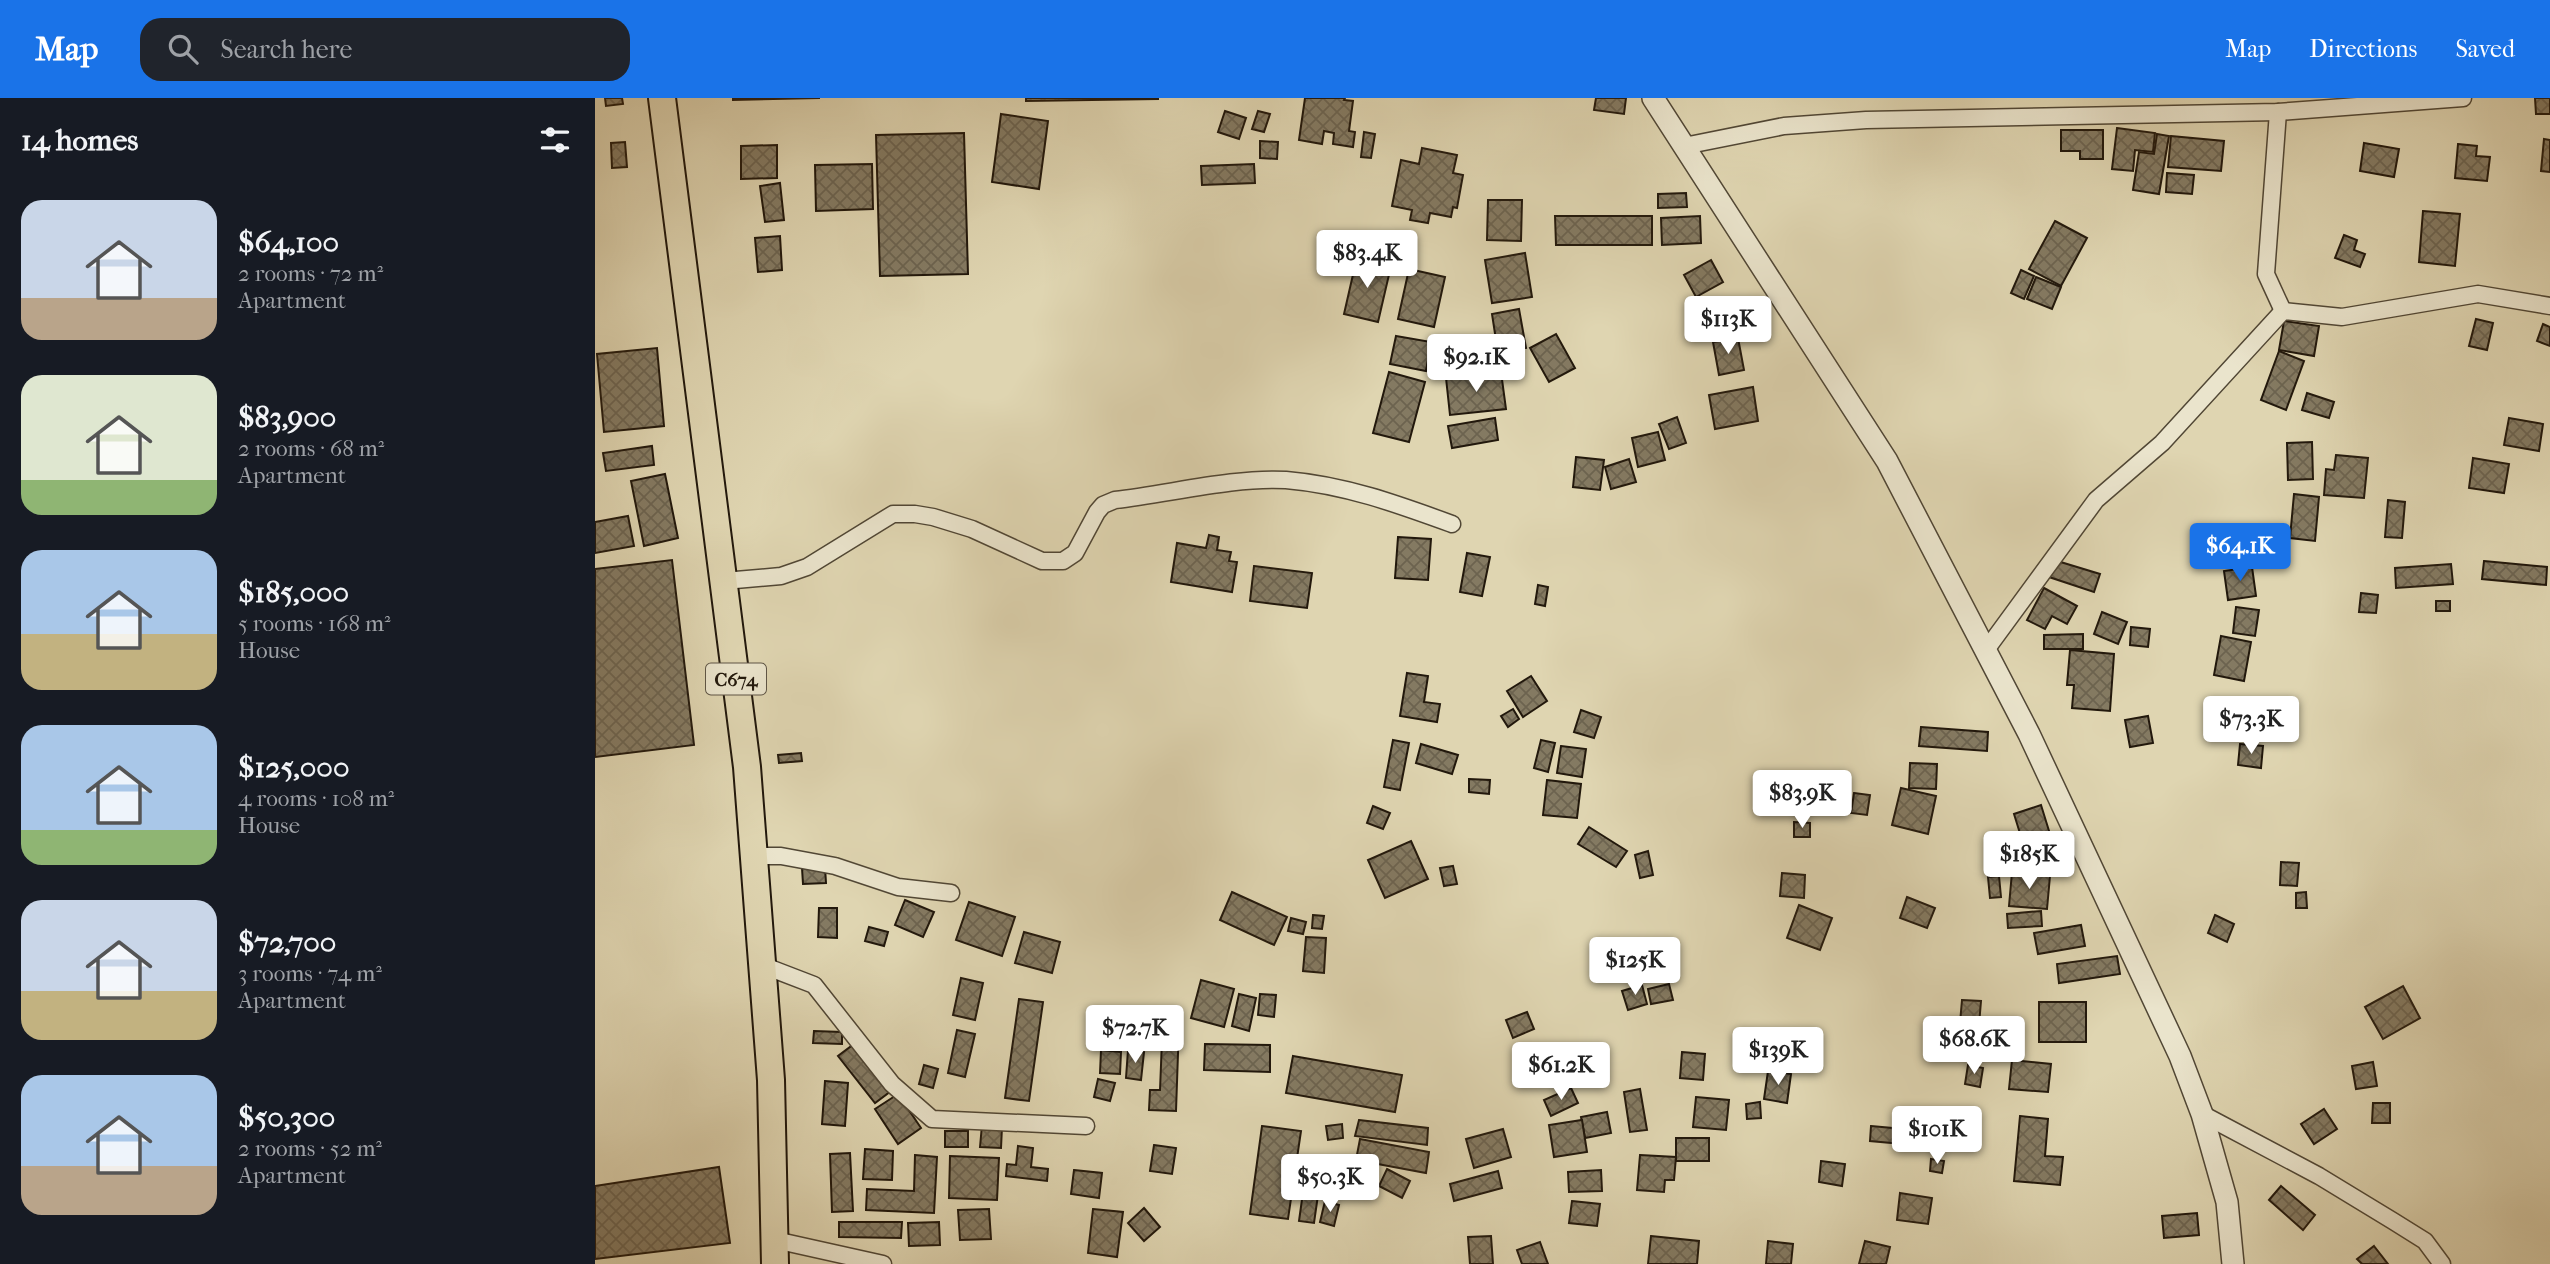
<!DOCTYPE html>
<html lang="en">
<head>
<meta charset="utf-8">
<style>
  :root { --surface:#171b24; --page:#20242c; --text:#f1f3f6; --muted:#9ea1a6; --accent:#1a73e8 }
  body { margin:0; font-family:"IM FELL French Canon",serif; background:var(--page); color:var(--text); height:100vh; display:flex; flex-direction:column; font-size:26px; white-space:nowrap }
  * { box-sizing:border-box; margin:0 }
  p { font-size:23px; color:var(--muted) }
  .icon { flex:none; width:38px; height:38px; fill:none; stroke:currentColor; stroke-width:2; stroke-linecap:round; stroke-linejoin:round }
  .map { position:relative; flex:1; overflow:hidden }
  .sheet { display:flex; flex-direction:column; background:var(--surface); width:595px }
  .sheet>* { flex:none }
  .price { position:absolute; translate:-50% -60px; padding:0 16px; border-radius:7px; background:#fff; color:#222; font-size:23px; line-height:46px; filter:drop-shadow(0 2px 4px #0008) }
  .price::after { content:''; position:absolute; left:50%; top:42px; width:21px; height:16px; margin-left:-10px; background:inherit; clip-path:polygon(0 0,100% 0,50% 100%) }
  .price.active { background:var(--accent); color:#fff }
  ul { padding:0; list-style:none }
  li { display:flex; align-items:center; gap:21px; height:175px; padding:0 21px }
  li span { display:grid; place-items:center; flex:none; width:196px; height:140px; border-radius:21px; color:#555 }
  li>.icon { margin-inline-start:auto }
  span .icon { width:84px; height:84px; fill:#fffc; stroke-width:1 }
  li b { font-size:30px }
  h2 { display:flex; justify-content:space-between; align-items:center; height:84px; padding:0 21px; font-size:30px }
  header { display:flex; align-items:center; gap:42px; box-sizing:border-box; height:98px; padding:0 35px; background:var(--accent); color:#fff }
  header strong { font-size:33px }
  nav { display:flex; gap:38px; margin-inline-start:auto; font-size:24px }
  .search { width:490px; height:63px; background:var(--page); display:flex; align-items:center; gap:18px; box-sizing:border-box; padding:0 24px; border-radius:21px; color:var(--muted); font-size:26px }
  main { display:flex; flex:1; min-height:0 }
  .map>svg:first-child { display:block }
</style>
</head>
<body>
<header>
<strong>Map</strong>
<div class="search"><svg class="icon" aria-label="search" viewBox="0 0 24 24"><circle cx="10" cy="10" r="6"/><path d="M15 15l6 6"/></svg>Search here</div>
<nav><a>Map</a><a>Directions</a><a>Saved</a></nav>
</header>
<main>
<section class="sheet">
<h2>14 homes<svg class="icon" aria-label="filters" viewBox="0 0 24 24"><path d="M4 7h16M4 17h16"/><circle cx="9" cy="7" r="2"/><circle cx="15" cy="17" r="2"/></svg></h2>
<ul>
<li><span style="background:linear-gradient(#c9d6e8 70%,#b9a48a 0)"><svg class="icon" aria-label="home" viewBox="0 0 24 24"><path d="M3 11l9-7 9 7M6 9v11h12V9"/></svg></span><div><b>$64,100</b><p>2 rooms · 72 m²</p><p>Apartment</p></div></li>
<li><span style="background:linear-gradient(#dfe7d0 75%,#8fb573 0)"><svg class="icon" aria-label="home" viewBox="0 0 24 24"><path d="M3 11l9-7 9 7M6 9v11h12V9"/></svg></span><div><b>$83,900</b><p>2 rooms · 68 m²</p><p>Apartment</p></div></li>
<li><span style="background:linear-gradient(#a9c7e8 60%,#c2b280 0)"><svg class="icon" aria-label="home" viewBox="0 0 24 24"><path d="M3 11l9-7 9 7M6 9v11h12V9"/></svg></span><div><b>$185,000</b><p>5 rooms · 168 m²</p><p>House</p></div></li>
<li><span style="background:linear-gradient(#a9c7e8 75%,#8fb573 0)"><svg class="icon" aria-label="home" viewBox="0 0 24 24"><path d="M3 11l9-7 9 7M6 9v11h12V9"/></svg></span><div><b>$125,000</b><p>4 rooms · 108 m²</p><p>House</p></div></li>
<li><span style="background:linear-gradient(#c9d6e8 65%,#c2b280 0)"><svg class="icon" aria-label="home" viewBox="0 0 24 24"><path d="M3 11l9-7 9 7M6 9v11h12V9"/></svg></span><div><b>$72,700</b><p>3 rooms · 74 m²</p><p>Apartment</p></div></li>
<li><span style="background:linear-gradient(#a9c7e8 65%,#b9a48a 0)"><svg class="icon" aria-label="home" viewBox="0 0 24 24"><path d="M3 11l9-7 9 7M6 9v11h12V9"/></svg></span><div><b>$50,300</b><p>2 rooms · 52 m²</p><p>Apartment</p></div></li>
</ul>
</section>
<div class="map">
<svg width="1955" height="1166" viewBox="0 0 1955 1166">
  <defs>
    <pattern id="building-cross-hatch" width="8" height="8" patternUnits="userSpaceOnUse" patternTransform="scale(1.75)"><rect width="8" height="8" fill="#847a62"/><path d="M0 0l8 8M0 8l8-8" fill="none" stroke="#6c634f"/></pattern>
  </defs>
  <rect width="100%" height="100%" fill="#dfd5b1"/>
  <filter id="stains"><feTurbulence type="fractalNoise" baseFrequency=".00286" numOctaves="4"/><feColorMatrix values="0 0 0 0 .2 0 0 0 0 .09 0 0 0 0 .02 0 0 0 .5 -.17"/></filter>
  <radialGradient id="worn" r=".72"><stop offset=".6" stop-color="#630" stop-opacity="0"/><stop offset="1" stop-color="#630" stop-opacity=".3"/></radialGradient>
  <!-- building -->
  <g fill="url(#building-cross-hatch)" stroke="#22180c" stroke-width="2">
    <polygon points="10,0 27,0 28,6 11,8"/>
    <polygon points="138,0 225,0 138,2"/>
    <polygon points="431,0 563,0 563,1 431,3"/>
    <polygon points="710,0 750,0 749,2 758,3 754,33 760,34 758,49 738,46 739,35 729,33 727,46 704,42"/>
    <polygon points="1001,0 1031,0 1029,16 999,12"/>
    <polygon points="1940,0 1955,0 1955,16 1941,16"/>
    <polygon points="630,13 651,20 644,41 623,34"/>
    <polygon points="663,13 675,16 669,34 657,31"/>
    <polygon points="406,16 453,23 444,91 397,84"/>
    <polygon points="1522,30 1560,35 1558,54 1540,52 1538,73 1517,71"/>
    <polygon points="1466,32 1508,32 1508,61 1485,61 1485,53 1466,53"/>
    <polygon points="769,34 780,36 776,60 766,59"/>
    <polygon points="369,35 373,176 285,178 281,37"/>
    <polygon points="1562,36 1574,38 1564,96 1538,92 1544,54 1559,56"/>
    <polygon points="1576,38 1629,43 1626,73 1573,69"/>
    <polygon points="1949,41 1955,42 1955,74 1946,73"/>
    <polygon points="665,43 683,44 682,61 665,60"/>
    <polygon points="30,44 32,69 17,70 16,45"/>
    <polygon points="1769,45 1804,51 1799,79 1765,73"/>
    <polygon points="1863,46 1882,48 1881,58 1895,59 1892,83 1860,80"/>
    <polygon points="182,47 182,80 146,81 146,48"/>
    <polygon points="827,50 862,57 858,75 868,77 862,110 858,109 856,119 835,115 833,125 815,122 817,112 797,108 806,62 824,66"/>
    <polygon points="277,66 278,111 221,113 220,67"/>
    <polygon points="659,66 660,85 607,87 606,68"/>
    <polygon points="1572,75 1599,77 1597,96 1571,94"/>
    <polygon points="185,85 189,122 170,124 165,88"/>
    <polygon points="1091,95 1092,109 1063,110 1063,96"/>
    <polygon points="893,102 927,102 926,143 892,142"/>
    <polygon points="1828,113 1865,116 1860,168 1824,164"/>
    <polygon points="960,118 1057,118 1057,147 961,147"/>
    <polygon points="1105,118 1106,145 1067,147 1066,120"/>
    <polygon points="1460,123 1492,140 1466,188 1434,171"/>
    <polygon points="1749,137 1762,142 1759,152 1770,156 1765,169 1740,160"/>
    <polygon points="185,138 187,172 163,174 160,140"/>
    <polygon points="930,155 937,199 897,205 890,162"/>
    <polygon points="762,159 796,168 783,224 749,216"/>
    <polygon points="1116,162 1128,184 1101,199 1089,177"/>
    <polygon points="814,171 850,179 839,229 803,221"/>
    <polygon points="1426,172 1439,178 1429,201 1416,195"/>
    <polygon points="1441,179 1466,189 1457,211 1432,201"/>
    <polygon points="924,211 931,250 903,255 897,216"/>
    <polygon points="1881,221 1898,225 1892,252 1874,248"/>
    <polygon points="1689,223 1724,228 1719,258 1684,252"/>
    <polygon points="1948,226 1955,229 1955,248 1942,243"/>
    <polygon points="961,236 980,270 954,284 935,250"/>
    <polygon points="801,238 836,244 831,273 795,266"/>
    <polygon points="1143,240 1149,272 1124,277 1118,244"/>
    <polygon points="62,250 69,328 9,334 2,256"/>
    <polygon points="1684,253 1709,263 1691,312 1666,302"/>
    <polygon points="794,274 830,284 814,344 778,335"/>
    <polygon points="906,274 911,311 855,317 851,280"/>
    <polygon points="1158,289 1163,323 1120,331 1114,297"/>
    <polygon points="1712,295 1739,304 1734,320 1707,312"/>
    <polygon points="1082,319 1091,345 1074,351 1064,326"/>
    <polygon points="900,320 903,342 857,350 853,328"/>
    <polygon points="1914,320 1948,326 1944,353 1909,347"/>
    <polygon points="1063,334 1070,362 1043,369 1037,340"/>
    <polygon points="1717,344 1718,381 1693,382 1692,345"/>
    <polygon points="57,348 59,367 11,373 8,355"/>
    <polygon points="1741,357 1773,360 1769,400 1729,397 1731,371 1739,372"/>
    <polygon points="981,359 1009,362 1005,392 978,389"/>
    <polygon points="1878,360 1914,366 1909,395 1874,390"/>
    <polygon points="1034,361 1041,384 1016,391 1010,369"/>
    <polygon points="70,376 83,440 49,448 36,383"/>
    <polygon points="1699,396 1724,399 1720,443 1695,440"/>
    <polygon points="1793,402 1810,404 1807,440 1790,439"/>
    <polygon points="33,418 39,448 0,455 0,424"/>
    <polygon points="614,437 624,439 622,452 636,454 634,463 642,464 637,494 576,484 582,445 611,450"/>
    <polygon points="803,439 836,441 833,482 800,480"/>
    <polygon points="872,455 895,459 887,498 865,494"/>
    <polygon points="77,462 99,647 0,659 0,471"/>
    <polygon points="1459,462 1505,476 1499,494 1454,479"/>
    <polygon points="1889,463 1952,469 1951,487 1887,481"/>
    <polygon points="1856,466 1858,486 1801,490 1800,470"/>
    <polygon points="659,468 717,475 712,510 655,503"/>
    <polygon points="1657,469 1661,498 1633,502 1629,473"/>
    <polygon points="943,487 953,489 950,508 940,506"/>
    <polygon points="1449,490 1482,508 1472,526 1457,518 1450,531 1432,522"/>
    <polygon points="1766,495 1783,497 1781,515 1764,514"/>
    <rect x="1841" y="503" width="14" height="10"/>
    <polygon points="1641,509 1664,512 1660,538 1638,535"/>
    <polygon points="1507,514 1532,524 1523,546 1499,536"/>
    <polygon points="1536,529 1555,531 1553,549 1535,547"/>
    <polygon points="1488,536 1488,551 1449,551 1449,537"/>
    <polygon points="1626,538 1656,544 1649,583 1619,577"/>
    <polygon points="1475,552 1519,556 1515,613 1477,610 1479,587 1472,587"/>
    <polygon points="812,575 833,578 829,604 845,606 842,624 805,618"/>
    <polygon points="936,578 952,603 928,619 912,593"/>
    <polygon points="918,611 924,621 913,629 906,618"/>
    <polygon points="986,612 1006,619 999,640 979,634"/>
    <polygon points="1553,618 1558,645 1535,649 1530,622"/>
    <polygon points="1326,629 1393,634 1392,653 1324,648"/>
    <polygon points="798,642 814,645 805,692 789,689"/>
    <polygon points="946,642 960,645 953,674 939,670"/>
    <polygon points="826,646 863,657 857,676 821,665"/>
    <polygon points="1645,646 1668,648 1666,670 1643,667"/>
    <polygon points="966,648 991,651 987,679 962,675"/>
    <polygon points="206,655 207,663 184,665 183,657"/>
    <polygon points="1315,665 1342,666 1341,691 1314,690"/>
    <polygon points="874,681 895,682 894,696 874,694"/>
    <polygon points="952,682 986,686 982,720 948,717"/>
    <polygon points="1306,690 1341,698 1333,736 1297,727"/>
    <polygon points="1259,695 1275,697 1272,717 1256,715"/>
    <polygon points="1446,707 1459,749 1432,758 1419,716"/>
    <polygon points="778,708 795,715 788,731 772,725"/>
    <polygon points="1199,724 1215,725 1215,739 1199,739"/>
    <polygon points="994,729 1032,753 1021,769 983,746"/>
    <polygon points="816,743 833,781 790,800 773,762"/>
    <polygon points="1053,753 1058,777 1045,780 1040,757"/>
    <polygon points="1686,764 1704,765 1702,788 1685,787"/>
    <polygon points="858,768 862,786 849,788 845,770"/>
    <polygon points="230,769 231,785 208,786 207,770"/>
    <polygon points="1417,774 1455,778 1452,811 1414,808"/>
    <polygon points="1187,775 1210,777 1209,800 1185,798"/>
    <polygon points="1404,778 1406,799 1395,800 1393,779"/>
    <polygon points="637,794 692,819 679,847 625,822"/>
    <polygon points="1711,794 1712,810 1701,810 1701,795"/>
    <polygon points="1312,799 1340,810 1332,830 1305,820"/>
    <polygon points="310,802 339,814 328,839 300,827"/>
    <polygon points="374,804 420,819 407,858 361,842"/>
    <polygon points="1204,807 1237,820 1225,852 1192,840"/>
    <polygon points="224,810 242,810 242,840 223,839"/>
    <polygon points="1446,813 1447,828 1413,830 1412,816"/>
    <polygon points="718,817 729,818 727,831 717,830"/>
    <polygon points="1620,817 1639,826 1632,844 1613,835"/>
    <polygon points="696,820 711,824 708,836 693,833"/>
    <polygon points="1486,827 1490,848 1443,856 1439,835"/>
    <polygon points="274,829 293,834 289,848 270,843"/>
    <polygon points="429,834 465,844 457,875 420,865"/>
    <polygon points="711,839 731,840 729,875 708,873"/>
    <polygon points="1522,858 1525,876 1464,885 1462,866"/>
    <polygon points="366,880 388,885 380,922 358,917"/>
    <polygon points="606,882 639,891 629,929 596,920"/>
    <polygon points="1074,886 1078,902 1056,906 1053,891"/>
    <polygon points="1047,887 1052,906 1033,912 1027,893"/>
    <polygon points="1808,888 1825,920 1788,941 1770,909"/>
    <polygon points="644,896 661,900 654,933 637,928"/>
    <polygon points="665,896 681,897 679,919 663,917"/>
    <polygon points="424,901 448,904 434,1003 410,1000"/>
    <polygon points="1367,902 1386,903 1384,927 1365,925"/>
    <rect x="1444" y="904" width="47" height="40"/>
    <polygon points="932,914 939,931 918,940 911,922"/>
    <polygon points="513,925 584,927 581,1013 554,1012 555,992 565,992 567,942 513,940"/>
    <rect x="1392" y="930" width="30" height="16"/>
    <polygon points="362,932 380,936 370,979 353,975"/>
    <polygon points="219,933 247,934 247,946 218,945"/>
    <polygon points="259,946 296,993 280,1005 243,958"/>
    <polygon points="610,946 675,947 675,974 609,972"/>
    <polygon points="506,952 526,954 525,976 505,975"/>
    <polygon points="533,952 549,954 546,982 531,980"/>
    <polygon points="1087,954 1110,956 1108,982 1085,980"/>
    <polygon points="698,958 807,977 800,1014 691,995"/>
    <polygon points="1417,962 1456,966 1453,994 1414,991"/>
    <polygon points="1778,964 1782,988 1761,991 1757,968"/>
    <polygon points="329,967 343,971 338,990 324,986"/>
    <polygon points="1373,967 1388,970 1385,989 1370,986"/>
    <polygon points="1173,973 1196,976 1192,1005 1169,1001"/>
    <polygon points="503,981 520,985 515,1003 499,999"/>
    <polygon points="230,983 253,985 250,1028 227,1026"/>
    <polygon points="976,990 983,1005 956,1018 949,1002"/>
    <polygon points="1045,991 1052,1032 1035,1034 1029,994"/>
    <polygon points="303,996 326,1030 303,1046 280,1011"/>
    <polygon points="1101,999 1134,1002 1131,1032 1098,1029"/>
    <polygon points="1165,1004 1166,1020 1152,1021 1151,1006"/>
    <polygon points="1778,1005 1795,1005 1795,1025 1777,1025"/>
    <polygon points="1729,1011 1742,1031 1719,1046 1706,1026"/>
    <polygon points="1012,1014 1016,1035 990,1040 986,1019"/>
    <polygon points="1425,1018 1453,1021 1450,1058 1468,1059 1465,1087 1419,1083"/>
    <polygon points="764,1022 833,1030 832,1047 760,1038"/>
    <polygon points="987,1022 992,1054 959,1059 954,1027"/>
    <polygon points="747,1026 748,1040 733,1042 731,1028"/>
    <polygon points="387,1027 407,1029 406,1050 385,1049"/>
    <polygon points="667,1028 706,1033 693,1121 655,1116"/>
    <polygon points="1276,1028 1330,1033 1329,1048 1275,1043"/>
    <polygon points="908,1031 916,1059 879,1070 871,1041"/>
    <rect x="350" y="1033" width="23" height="16"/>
    <rect x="1081" y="1040" width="33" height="23"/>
    <polygon points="765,1041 834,1054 831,1075 761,1062"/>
    <polygon points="559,1047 581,1050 577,1076 555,1073"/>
    <polygon points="423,1048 438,1050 436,1069 453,1071 452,1083 411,1078 412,1066 421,1067"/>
    <polygon points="270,1051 298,1053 297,1082 268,1081"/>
    <polygon points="255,1055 258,1113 237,1114 235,1056"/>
    <polygon points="320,1057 342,1059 339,1115 271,1112 272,1091 319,1093"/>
    <polygon points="1045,1057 1081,1059 1079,1082 1070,1082 1069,1094 1042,1092"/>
    <polygon points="355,1058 404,1060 402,1102 354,1100"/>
    <polygon points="1336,1061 1349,1063 1347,1075 1335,1073"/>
    <polygon points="1226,1063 1250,1066 1247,1088 1224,1084"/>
    <polygon points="748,1065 775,1072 771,1087 760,1084 756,1099 741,1096"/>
    <polygon points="124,1069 135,1145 0,1161 0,1088"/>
    <polygon points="792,1071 815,1083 807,1100 784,1088"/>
    <polygon points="479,1072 507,1075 504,1100 476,1096"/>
    <polygon points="1006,1072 1007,1093 974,1094 973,1074"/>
    <polygon points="903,1073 907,1090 859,1103 855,1086"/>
    <polygon points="710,1080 741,1085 739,1100 723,1097 719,1125 704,1123"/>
    <polygon points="1686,1088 1720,1117 1708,1132 1674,1102"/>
    <polygon points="1305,1095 1337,1100 1333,1126 1302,1122"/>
    <polygon points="730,1103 744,1107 739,1128 725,1124"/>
    <polygon points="977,1103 1005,1106 1002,1128 974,1125"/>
    <polygon points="549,1110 565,1129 549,1143 533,1125"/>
    <polygon points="394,1111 396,1141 365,1142 363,1112"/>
    <polygon points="498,1111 528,1114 522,1159 493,1155"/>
    <polygon points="1602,1115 1604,1137 1569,1140 1567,1118"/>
    <polygon points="244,1124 307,1124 306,1140 244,1139"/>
    <polygon points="344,1124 345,1147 314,1148 313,1125"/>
    <polygon points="896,1138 898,1166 875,1166 873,1139"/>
    <polygon points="1056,1138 1104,1143 1102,1166 1053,1166"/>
    <polygon points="1173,1143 1198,1146 1196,1166 1171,1166"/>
    <polygon points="1270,1143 1295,1149 1291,1166 1264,1166"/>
    <polygon points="945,1144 953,1166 927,1166 922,1152"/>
    <polygon points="1779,1148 1793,1166 1767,1166 1762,1161"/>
  </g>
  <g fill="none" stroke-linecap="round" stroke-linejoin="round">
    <!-- minor casing -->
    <g stroke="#514735" stroke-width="19">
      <g id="minor">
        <polyline points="1683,14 1671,176 1688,213"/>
        <polyline points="1089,48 1189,28 1271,22 1683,14 1868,0"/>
        <path d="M129,483L186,478L212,469L298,416H320L338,419L377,431L447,463H468L480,455L502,414L508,407L520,402C574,396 638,379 691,382C750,387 802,406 857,426"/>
        <polyline points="1391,552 1501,402 1567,345 1688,213 1747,219 1883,196 1955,208"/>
        <polyline points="159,758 186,758 240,768 303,789 356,795"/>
        <polyline points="167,867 219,887 297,986 337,1021 491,1028"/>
        <polyline points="1607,1016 1724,1078 1798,1123 1830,1143 1847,1166"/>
        <polyline points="180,1142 288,1166"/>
      </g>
    </g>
    <!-- tertiary casing -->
    <g stroke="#514735" stroke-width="24">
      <polyline id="tertiary" points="1058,0 1292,363 1434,636 1585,958 1607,1016 1632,1104 1638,1166"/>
    </g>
    <!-- primary casing -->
    <g stroke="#22180c" stroke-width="30">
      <polyline id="primary" points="67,0 152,669 176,982 180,1166"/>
    </g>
    <!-- minor -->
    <use href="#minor" stroke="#eae4cc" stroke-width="16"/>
    <!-- tertiary -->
    <use href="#tertiary" stroke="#eae4cc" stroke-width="21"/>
    <!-- primary -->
    <use href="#primary" stroke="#dfd5b1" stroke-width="26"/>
  </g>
  <g text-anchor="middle" stroke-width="6" stroke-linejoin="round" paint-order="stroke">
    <!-- shield labels -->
    <rect fill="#eae4cc" stroke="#5e5546" stroke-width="2" x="111" y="565.5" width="60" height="31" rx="5"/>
    <g font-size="19" font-weight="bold" fill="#22180c">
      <text x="141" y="588">C674</text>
    </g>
  </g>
  <rect width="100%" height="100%" filter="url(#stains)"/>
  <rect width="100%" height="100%" fill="url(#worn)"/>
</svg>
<b class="price" style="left:772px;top:192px">$83.4K</b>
<b class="price" style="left:1133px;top:258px">$113K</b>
<b class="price" style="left:881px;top:296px">$92.1K</b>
<b class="price active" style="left:1645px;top:485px">$64.1K</b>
<b class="price" style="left:1656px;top:658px">$73.3K</b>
<b class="price" style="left:1207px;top:732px">$83.9K</b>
<b class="price" style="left:1434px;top:793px">$185K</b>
<b class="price" style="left:1040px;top:899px">$125K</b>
<b class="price" style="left:540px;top:967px">$72.7K</b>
<b class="price" style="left:1379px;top:978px">$68.6K</b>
<b class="price" style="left:1183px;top:989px">$139K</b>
<b class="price" style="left:966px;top:1004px">$61.2K</b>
<b class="price" style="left:1342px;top:1068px">$101K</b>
<b class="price" style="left:735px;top:1116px">$50.3K</b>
</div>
</main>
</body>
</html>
